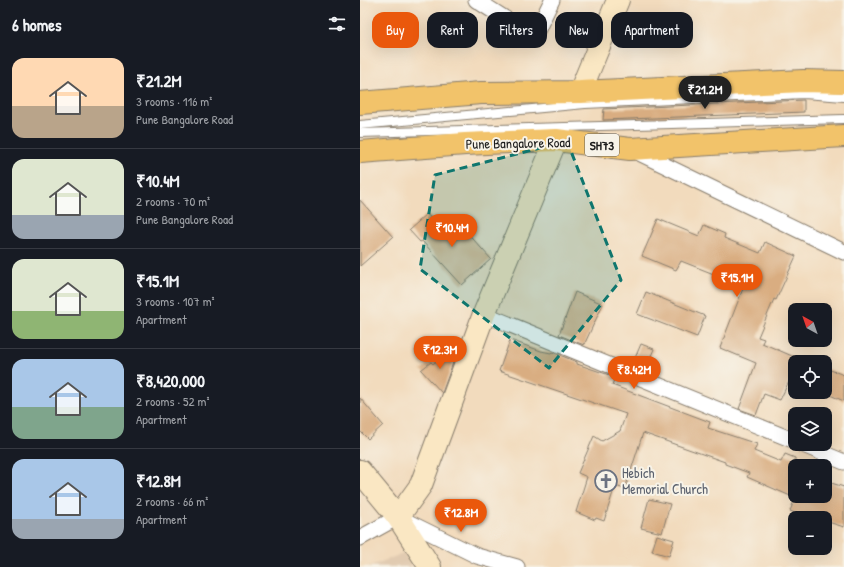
<!DOCTYPE html>
<html lang="en">
<head>
<meta charset="utf-8">
<style>
  :root { --surface:#171b24; --page:#242831; --text:#f1f3f6; --muted:#9ea1a6; --line:#363941; --accent:#ea580c }
  body { margin:0; font-family:"Patrick Hand",sans-serif; background:var(--page); color:var(--text); height:100vh; display:flex; flex-direction:column; font-size:15px; white-space:nowrap }
  * { box-sizing:border-box; margin:0 }
  p { font-size:13px; color:var(--muted) }
  .icon { flex:none; width:22px; height:22px; fill:none; stroke:currentColor; stroke-width:2; stroke-linecap:round; stroke-linejoin:round }
  .map { position:relative; flex:1; overflow:hidden }
  .panel { display:flex; flex-direction:column; background:var(--surface); width:360px }
  .panel>* { flex:none }
  .guide { position:absolute; left:12px; top:12px; width:380px; height:36px; display:flex; gap:8px }
  .needle { width:26px; rotate:320deg }
  .tools { position:absolute; left:428px; top:303px; display:grid; gap:8px }
  .tools a { display:grid; place-items:center; width:44px; height:44px; border-radius:8px; background:var(--surface); box-shadow:0 4px 16px #0002; font-size:20px }
  .price { position:absolute; translate:-50% -34px; padding:0 9px; border-radius:14px; background:var(--accent); color:#fff; font-size:13px; line-height:26px; filter:drop-shadow(0 1px 2px #0008) }
  .price::after { content:''; position:absolute; left:50%; top:24px; width:12px; height:9px; margin-left:-6px; background:inherit; clip-path:polygon(0 0,100% 0,50% 100%) }
  .price.selected { background:#222; color:#fff }
  ul { padding:0; list-style:none }
  li { display:flex; align-items:center; gap:12px; height:100px; padding:0 12px }
  li+li { border-top:1px solid var(--line) }
  li span { display:grid; place-items:center; flex:none; width:112px; height:80px; border-radius:12px; color:#555 }
  li>.icon { margin-inline-start:auto }
  span .icon { width:48px; height:48px; fill:#fffc; stroke-width:1 }
  li b { font-size:17px }
  h2 { display:flex; justify-content:space-between; align-items:center; height:48px; padding:0 12px; font-size:17px }
  .pill { padding:0 14px; border-radius:12px; background:var(--surface); box-shadow:0 4px 16px #0002; font-size:14px; line-height:36px }
  .pill.selected { background:var(--accent); color:#fff }
  main { display:flex; flex:1; min-height:0 }
  .map>svg:first-child { display:block }
</style>
</head>
<body>
<main>
<section class="panel">
<h2>6 homes<svg class="icon" aria-label="filters" viewBox="0 0 24 24"><path d="M4 7h16M4 17h16"/><circle cx="9" cy="7" r="2"/><circle cx="15" cy="17" r="2"/></svg></h2>
<ul>
<li><span style="background:linear-gradient(#ffd9b3 60%,#b9a48a 0)"><svg class="icon" aria-label="home" viewBox="0 0 24 24"><path d="M3 11l9-7 9 7M6 9v11h12V9"/></svg></span><div><b>₹21.2M</b><p>3 rooms · 116 m²</p><p>Pune Bangalore Road</p></div></li>
<li><span style="background:linear-gradient(#dfe7d0 70%,#9aa5b1 0)"><svg class="icon" aria-label="home" viewBox="0 0 24 24"><path d="M3 11l9-7 9 7M6 9v11h12V9"/></svg></span><div><b>₹10.4M</b><p>2 rooms · 70 m²</p><p>Pune Bangalore Road</p></div></li>
<li><span style="background:linear-gradient(#dfe7d0 65%,#8fb573 0)"><svg class="icon" aria-label="home" viewBox="0 0 24 24"><path d="M3 11l9-7 9 7M6 9v11h12V9"/></svg></span><div><b>₹15.1M</b><p>3 rooms · 107 m²</p><p>Apartment</p></div></li>
<li><span style="background:linear-gradient(#a9c7e8 60%,#7fa58c 0)"><svg class="icon" aria-label="home" viewBox="0 0 24 24"><path d="M3 11l9-7 9 7M6 9v11h12V9"/></svg></span><div><b>₹8,420,000</b><p>2 rooms · 52 m²</p><p>Apartment</p></div></li>
<li><span style="background:linear-gradient(#a9c7e8 75%,#9aa5b1 0)"><svg class="icon" aria-label="home" viewBox="0 0 24 24"><path d="M3 11l9-7 9 7M6 9v11h12V9"/></svg></span><div><b>₹12.8M</b><p>2 rooms · 66 m²</p><p>Apartment</p></div></li>
</ul>
</section>
<div class="map">
<svg width="484" height="567" viewBox="0 0 484 567">
  <rect width="100%" height="100%" fill="#f7f3e8"/>
  <filter id="ink" filterUnits="userSpaceOnUse"><feTurbulence type="fractalNoise" baseFrequency=".025" numOctaves="2"/><feDisplacementMap in="SourceGraphic" scale="8" xChannelSelector="R" yChannelSelector="G"/><feConvolveMatrix kernelMatrix="1 2 1 2 8 2 1 2 1" color-interpolation-filters="sRGB"/></filter>
  <filter id="wash" filterUnits="userSpaceOnUse"><feTurbulence type="fractalNoise" baseFrequency=".012" numOctaves="4" result="noise"/><feDisplacementMap in="SourceGraphic" scale="16" xChannelSelector="R" yChannelSelector="G"/><feGaussianBlur stdDeviation="0.9" result="paint"/><feColorMatrix in="noise" values="0 0 0 0 0 0 0 0 0 0 0 0 0 0 0 0 0 1.4 0 .05"/><feComposite in="paint" operator="in"/></filter>
  <g filter="url(#wash)">
    <rect width="100%" height="100%" fill="#f2dbbd"/>
    <!-- built -->
    <polygon fill="#e1cbb1" points="44,553 51,567 8,567"/>
    <g id="blocks">
      <!-- building -->
      <g fill="#d9ad81">
        <polygon points="444,100 444,112 243,120 244,109"/>
        <polygon points="0,200 33,237 0,266"/>
        <polygon points="67,214 82,231 95,219 131,259 102,285 62,241 60,242 49,230"/>
        <polygon points="298,219 339,236 344,225 365,234 364,238 400,253 405,242 436,256 416,300 414,299 398,337 404,339 402,343 439,359 438,362 435,362 435,369 420,400 404,394 396,415 379,409 396,363 360,348 384,286 321,261 316,270 282,256"/>
        <polygon points="215,292 243,304 224,345 199,335"/>
        <polygon points="286,292 345,316 337,337 277,314"/>
        <polygon points="150,340 181,351 191,353 192,352 217,362 217,364 255,377 252,385 350,422 348,428 397,444 394,451 421,462 425,454 435,458 435,498 387,477 389,473 365,464 365,462 283,433 265,489 255,486 244,521 236,518 235,520 216,512 227,477 218,473 234,436 242,441 260,431 266,414 139,371"/>
        <polygon points="281,344 294,349 285,370 272,365"/>
        <polygon points="89,350 95,357 82,393 61,370 71,362 73,364"/>
        <polygon points="465,368 484,375 484,401 465,393"/>
        <polygon points="0,398 23,425 8,439 0,431"/>
        <polygon points="465,481 484,487 484,527 465,521 465,518 452,516 451,518 448,518 430,511 436,496 465,496"/>
        <polygon points="289,499 310,504 302,533 281,528"/>
        <polygon points="297,535 314,540 309,556 292,551"/>
      </g>
    </g>
  </g>
  <g filter="url(#ink)">
    <use href="#blocks" fill-opacity="0" stroke="#877c6c" stroke-width="1"/>
    <g fill="none" stroke-linecap="round" stroke-linejoin="round">
      <!-- lane casing -->
      <g stroke="#877c6c" stroke-width="10">
        <g id="lane">
          <polyline points="0,125 225,104 444,94 484,97"/>
          <polyline points="0,133 484,119"/>
        </g>
      </g>
      <!-- street casing -->
      <g stroke="#877c6c" stroke-width="17">
        <g id="street">
          <polyline points="116,0 174,37 192,0"/>
          <polyline points="273,150 484,252"/>
          <polyline points="124,314 435,441"/>
          <polyline points="441,444 484,462"/>
          <polyline points="0,538 38,517 117,556 157,567"/>
        </g>
      </g>
      <!-- secondary casing -->
      <g stroke="#877c6c" stroke-width="24">
        <g id="secondary">
          <polyline points="220,92 258,0"/>
          <polyline points="0,471 38,517 70,567"/>
          <polyline points="38,517 61,485 124,314 196,140"/>
        </g>
      </g>
      <!-- primary casing -->
      <g stroke="#877c6c" stroke-width="24">
        <g id="primary">
          <polyline points="0,103 121,93 220,92 443,81 484,82"/>
          <polyline points="0,152 105,144 196,140 270,149 484,136"/>
        </g>
      </g>
      <!-- lane -->
      <use href="#lane" stroke="#fff" stroke-width="8"/>
      <!-- street -->
      <use href="#street" stroke="#fff" stroke-width="15"/>
      <!-- secondary -->
      <use href="#secondary" stroke="#fae7c3" stroke-width="22"/>
      <!-- primary -->
      <use href="#primary" stroke="#f2c36a" stroke-width="22"/>
    </g>
  </g>
  <!-- marked area -->
  <path fill="#0f766e" fill-opacity="0.2" stroke="#0f766e" stroke-width="3" stroke-dasharray="8 5" stroke-linejoin="round" d="M207,141L261,280L189,368L60,269L75,175Z"/>
  <!-- icons -->
  <defs>
    <g id="church-ring" transform="scale(1.15)"><circle r="9.5" fill="#f7f3e8" stroke="#6b7280" stroke-width="1.5"/><path d="M-1.2-6h2.4v3.5h3.3v2.4h-3.3V6h-2.4V-.1h-3.3v-2.4h3.3Z" fill="#6b7280"/></g>
  </defs>
  <g fill-rule="evenodd">
    <use href="#church-ring" x="246" y="481"/>
  </g>
  <g text-anchor="middle" stroke-width="4" stroke-linejoin="round" paint-order="stroke">
    <!-- shield labels -->
    <rect fill="#f7f3e8" stroke="#5e5c59" stroke-width="1" x="225" y="134" width="34" height="22" rx="3"/>
    <g font-size="13" font-weight="bold" fill="#1c1c1c">
      <text x="242" y="150">SH73</text>
    </g>
    <!-- street labels -->
    <g font-size="14" fill="#1c1c1c" stroke="#f7f3e8">
      <text transform="translate(158 143) rotate(-1)" y="5">Pune Bangalore Road</text>
    </g>
    <!-- worship labels -->
    <g font-size="14" fill="#5b616d" stroke="#f7f3e8" text-anchor="start">
      <text x="262" y="478">Hebich<tspan x="262" dy="16">Memorial Church</tspan></text>
    </g>
  </g>
</svg>
<div class="tools">
<a><svg class="needle" viewBox="-14 -14 28 28"><path d="M0-13l5 13h-10z" fill="#e53935"/><path d="M0 13l5-13h-10z" fill="#9ea1a6"/></svg></a>
<a><svg class="icon" aria-label="locate" viewBox="0 0 24 24"><circle cx="12" cy="12" r="6"/><path d="M12 2v4M12 18v4M2 12h4M18 12h4"/></svg></a>
<a><svg class="icon" aria-label="layers" viewBox="0 0 24 24"><path d="M12 4l9 5-9 5-9-5zM3 14l9 5 9-5"/></svg></a>
<a>+</a>
<a>−</a>
</div>
<b class="price selected" style="left:345px;top:110px">₹21.2M</b>
<b class="price" style="left:92px;top:248px">₹10.4M</b>
<b class="price" style="left:377px;top:298px">₹15.1M</b>
<b class="price" style="left:80px;top:370px">₹12.3M</b>
<b class="price" style="left:274px;top:390px">₹8.42M</b>
<b class="price" style="left:101px;top:533px">₹12.8M</b>
<div class="guide">
<a class="pill selected">Buy</a>
<a class="pill">Rent</a>
<a class="pill">Filters</a>
<a class="pill">New</a>
<a class="pill">Apartment</a>
</div>
</div>
</main>
</body>
</html>
